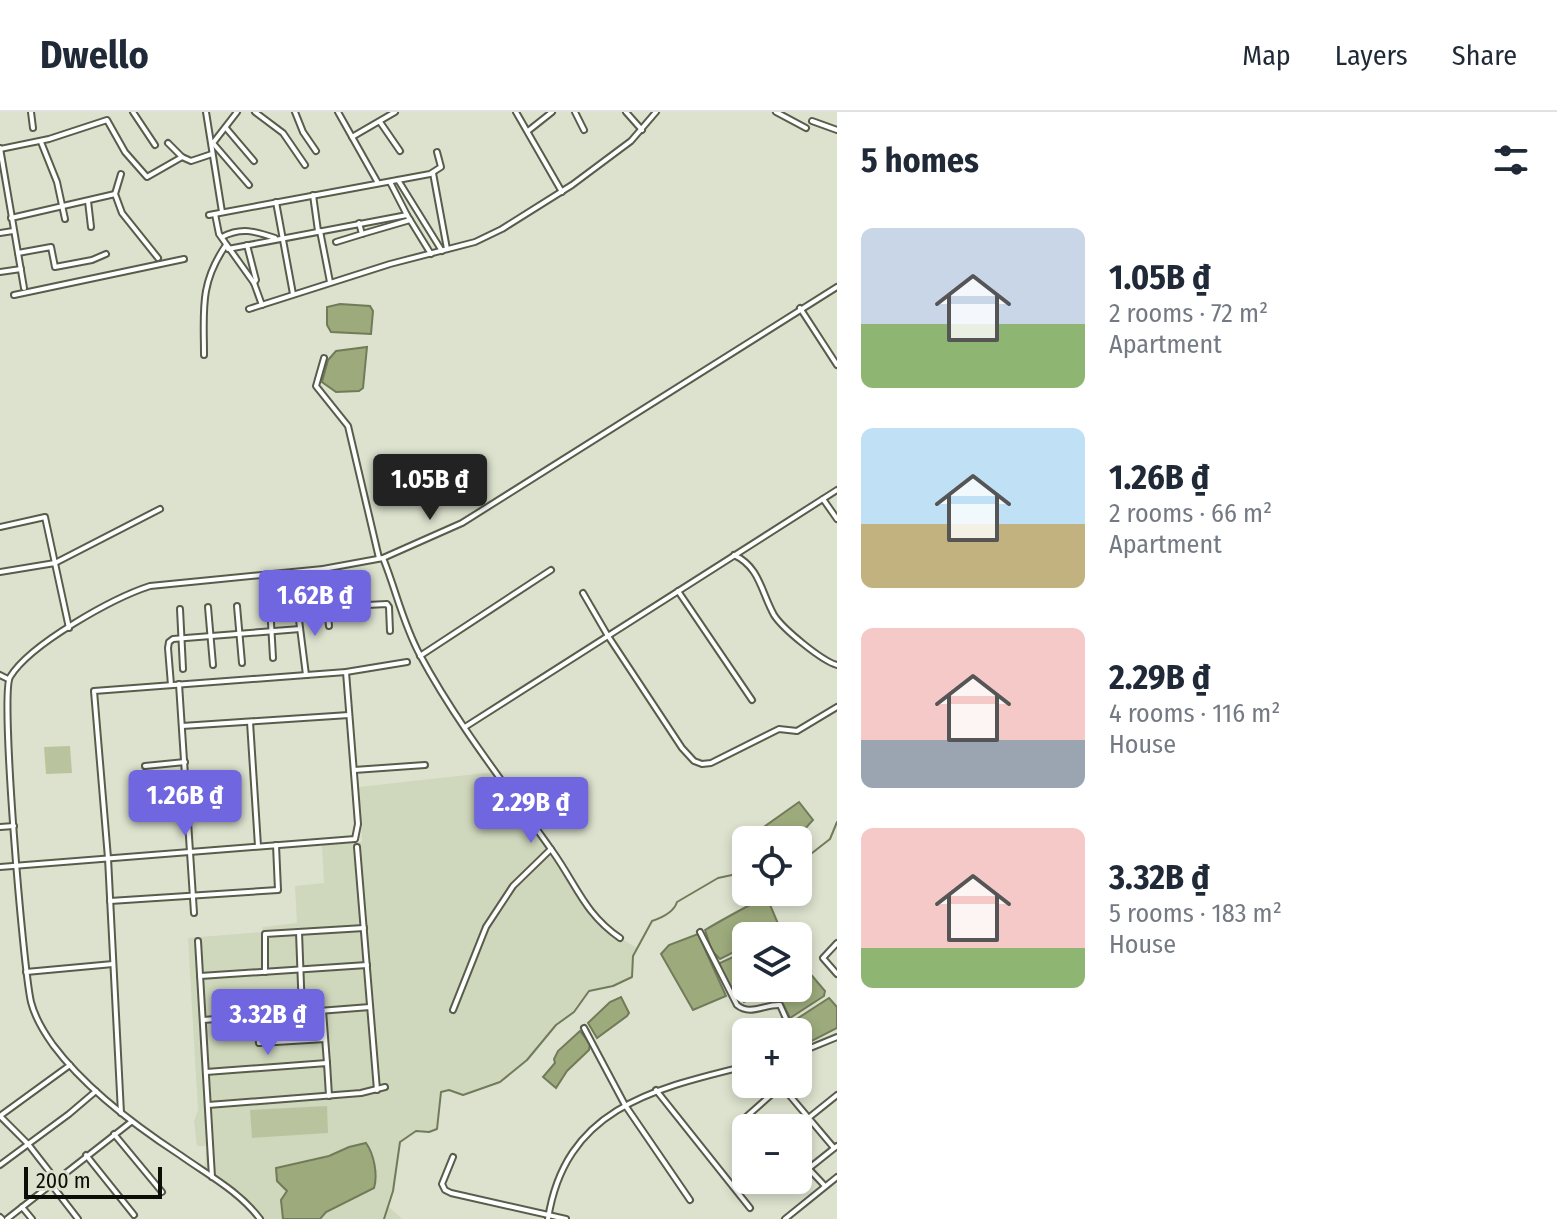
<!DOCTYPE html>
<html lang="en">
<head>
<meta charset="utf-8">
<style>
  :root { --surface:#fff; --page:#f6f6f7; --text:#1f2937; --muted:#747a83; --line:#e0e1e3; --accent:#6f66e0 }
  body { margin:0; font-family:"Fira Sans Condensed",sans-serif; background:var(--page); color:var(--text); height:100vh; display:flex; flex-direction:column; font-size:30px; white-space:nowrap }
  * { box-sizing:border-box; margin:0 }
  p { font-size:26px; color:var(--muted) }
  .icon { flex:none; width:44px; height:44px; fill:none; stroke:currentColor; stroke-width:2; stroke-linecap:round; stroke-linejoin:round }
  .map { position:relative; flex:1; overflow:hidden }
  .sheet { display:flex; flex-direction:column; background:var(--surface); width:720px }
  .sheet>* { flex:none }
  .buttons { position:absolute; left:732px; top:714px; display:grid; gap:16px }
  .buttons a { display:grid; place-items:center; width:80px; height:80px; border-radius:12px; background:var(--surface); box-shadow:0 4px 12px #0003; font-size:40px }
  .scale { position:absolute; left:24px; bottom:20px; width:138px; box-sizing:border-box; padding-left:8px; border:4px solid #0b0d07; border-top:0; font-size:22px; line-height:28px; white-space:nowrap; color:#0b0d07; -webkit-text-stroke:6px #dce2ce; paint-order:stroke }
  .price { position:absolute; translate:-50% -68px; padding:0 18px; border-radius:8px; background:var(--accent); color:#fff; font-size:26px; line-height:52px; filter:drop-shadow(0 2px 4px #0008) }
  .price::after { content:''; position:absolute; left:50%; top:48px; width:24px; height:18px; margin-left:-12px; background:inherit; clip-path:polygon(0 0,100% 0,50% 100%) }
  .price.on { background:#222; color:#fff }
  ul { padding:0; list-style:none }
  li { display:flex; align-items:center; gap:24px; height:200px; padding:0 24px }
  li span { display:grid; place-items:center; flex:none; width:224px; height:160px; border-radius:12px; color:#555 }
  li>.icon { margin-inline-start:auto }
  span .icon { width:96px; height:96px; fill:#fffc; stroke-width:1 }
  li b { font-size:34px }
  h2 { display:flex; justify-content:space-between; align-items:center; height:96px; padding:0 24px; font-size:34px }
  header { display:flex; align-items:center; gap:48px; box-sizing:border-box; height:112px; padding:0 40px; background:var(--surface); border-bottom:2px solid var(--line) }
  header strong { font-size:38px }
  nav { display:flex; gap:44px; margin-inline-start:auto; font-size:28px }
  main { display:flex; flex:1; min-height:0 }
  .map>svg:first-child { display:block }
</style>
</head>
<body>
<header>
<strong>Dwello</strong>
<nav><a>Map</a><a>Layers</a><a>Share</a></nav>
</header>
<main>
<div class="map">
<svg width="837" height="1107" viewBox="0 0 837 1107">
  <rect width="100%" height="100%" fill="#dce2ce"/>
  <!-- built -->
  <polygon fill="#cfd7bc" points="495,660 567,762 590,802 600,814 637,836 633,844 632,865 613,874 589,879 574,900 556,913 527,948 500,970 463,983 449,978 441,980 437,1017 429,1020 416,1019 400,1030 393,1079 388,1094 402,1107 262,1107 236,1080 205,1058 206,1034 197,1034 194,1009 198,998 188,826 262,820 263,815 297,811 295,774 324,771 322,733 362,730 359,675"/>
  <!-- green -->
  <g fill="#b9c49f">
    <polygon points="70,634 72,661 46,662 44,635"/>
    <polygon points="327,994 328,1021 252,1026 250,998"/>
  </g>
  <!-- water -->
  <g fill="#9daa7c" stroke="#717b59" stroke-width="2">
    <polygon points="340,192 370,194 373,199 371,222 331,220 327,213 327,195"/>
    <polygon points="367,235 363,276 359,279 336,280 322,270 328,248 336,239"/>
    <polygon points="799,690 813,708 795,728 750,728 758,719"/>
    <path d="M763,786L768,788L779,814L766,824H746V834L720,847L712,839L705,818C725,806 744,796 763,786Z"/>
    <polygon points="698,822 726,884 693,898 661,842 669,833"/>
    <polygon points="746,839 746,876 773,876 744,890 732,877 719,854 720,851"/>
    <polygon points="808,859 825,879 824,884 790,906 779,884 779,879 783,876 798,876 798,864"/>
    <polygon points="621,885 629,901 627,904 597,926 588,911 610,890"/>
    <polygon points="829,886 837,895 837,916 804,933 792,910"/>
    <polygon points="580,919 590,932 589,938 567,959 556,976 543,965 555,951 554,947 558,939"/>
    <path d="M366,1031C374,1042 378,1063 374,1076L326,1100L320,1107H283L281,1088L287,1079L277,1069L276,1056L329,1044L349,1035Z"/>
  </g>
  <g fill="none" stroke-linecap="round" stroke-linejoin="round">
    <!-- stream -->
    <g stroke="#717b59" stroke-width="2">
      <polyline points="798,752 830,727 837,710"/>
      <path d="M384,1107L393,1079L400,1030L416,1019L429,1020L437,1017L441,980L449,978L463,983L500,970L527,948L556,913L574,900L589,879L613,874L632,865L633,844L652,809C661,806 674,800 677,790L718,766L746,760"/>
    </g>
    <!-- street casing -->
    <g stroke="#585d4b" stroke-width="8">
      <g id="street">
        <polyline points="31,0 33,16"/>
        <polyline points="133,0 155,33"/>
        <polyline points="206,0 222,100"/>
        <polyline points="255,0 283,21 305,53"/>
        <polyline points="295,0 303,20 316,39"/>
        <polyline points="338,0 378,71"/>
        <polyline points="516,0 562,80"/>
        <polyline points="575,0 584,18"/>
        <polyline points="626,0 642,18"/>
        <polyline points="776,0 806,16"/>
        <polyline points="812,9 837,18"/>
        <polyline points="380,10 400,39"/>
        <polyline points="226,16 254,49"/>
        <polyline points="528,19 552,0"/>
        <polyline points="352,25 395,0"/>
        <polyline points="41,30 57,70 65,107"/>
        <polyline points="212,30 249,73"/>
        <polyline points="168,31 182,45"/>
        <polyline points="213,31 237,0"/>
        <polyline points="0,36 24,176"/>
        <polyline points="0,37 49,27 107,8 125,40 147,65 182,45 191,49 212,42"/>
        <polyline points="433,61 447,137"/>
        <polyline points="121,62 115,82 122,101 158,146"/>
        <polyline points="398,68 442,139"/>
        <polyline points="390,70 407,103"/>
        <polyline points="313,83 318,119"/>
        <polyline points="88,89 91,115"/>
        <polyline points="276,90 293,182"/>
        <polyline points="215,102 219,122 254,171 262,193"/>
        <polyline points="209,103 430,62 441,55 437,40"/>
        <polyline points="11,106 115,82"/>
        <polyline points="320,119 330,170"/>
        <polyline points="0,121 13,119"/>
        <polyline points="362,122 410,108"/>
        <path d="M222,125C241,115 255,119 275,126"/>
        <polyline points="336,130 362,122 359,111"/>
        <polyline points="247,133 256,168 254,171"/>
        <polyline points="228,137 407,103 431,142"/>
        <polyline points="18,141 51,135 55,155 92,148 106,142"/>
        <polyline points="0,160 21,157"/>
        <polyline points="14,183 184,147"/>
        <polyline points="800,196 837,253"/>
        <polyline points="249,197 390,152 475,130 502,117 572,73 631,29 656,0"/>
        <path d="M204,243C204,199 199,172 226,133"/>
        <polyline points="324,246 316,274 348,314 379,446"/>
        <polyline points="823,387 837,407"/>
        <polyline points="0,415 45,405 69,516"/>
        <path d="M734,443C760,455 761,480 774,503C783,517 822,549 837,553"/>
        <path d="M383,446C396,478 403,512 420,543C457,612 508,676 553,740C577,774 585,802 620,826"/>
        <polyline points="323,457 329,514"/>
        <polyline points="0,460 55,451 160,397"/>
        <polyline points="678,479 752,588"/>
        <polyline points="583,481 608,524 682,636 694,649 702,652 711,651 779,617 797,619 837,595"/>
        <polyline points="297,492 306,563"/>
        <polyline points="270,493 273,546"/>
        <polyline points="237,494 242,551"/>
        <polyline points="208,495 213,553"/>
        <polyline points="327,495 387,492 389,495 390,519"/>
        <polyline points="180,497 183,557"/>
        <polyline points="420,544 551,458"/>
        <polyline points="0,563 8,567"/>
        <polyline points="179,572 194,801"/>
        <polyline points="171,573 168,536 169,530 173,527 300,517"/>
        <polyline points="250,610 258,734"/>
        <polyline points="182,614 349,603"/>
        <polyline points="465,615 837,378"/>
        <polyline points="145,654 185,650"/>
        <polyline points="354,658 425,653"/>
        <polyline points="0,715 14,714"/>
        <polyline points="357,735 377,978"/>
        <polyline points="0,755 355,727 358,712 346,560"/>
        <polyline points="110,789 278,778 276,733"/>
        <polyline points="299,820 302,900"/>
        <path d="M700,820L737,893C750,904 765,892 780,893L792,920"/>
        <polyline points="198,829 212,1065"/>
        <polyline points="837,831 823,846 837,862"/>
        <polyline points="26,860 113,852"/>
        <polyline points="265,860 265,822 364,816"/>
        <polyline points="200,864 367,853"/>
        <polyline points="453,898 486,815 513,774 551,737"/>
        <polyline points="323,899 327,951"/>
        <polyline points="257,904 259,931 325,927"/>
        <polyline points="203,908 370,895"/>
        <polyline points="584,916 625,993 690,1088"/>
        <polyline points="798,941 837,925"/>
        <polyline points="206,960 327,951 329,984"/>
        <polyline points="780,972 834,1036"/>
        <polyline points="656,978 750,1096"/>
        <polyline points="208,993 361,981 385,975"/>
        <polyline points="121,1001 108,746 94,579 346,560 407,550"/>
        <polyline points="0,1004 70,953"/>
        <polyline points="0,1004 28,1032 56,1068"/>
        <polyline points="796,1016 837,983"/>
        <polyline points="114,1022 162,1080"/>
        <polyline points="746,1029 736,1014 781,974"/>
        <polyline points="86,1043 134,1103"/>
        <polyline points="453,1045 442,1072 445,1078 451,1081 566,1107"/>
        <polyline points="0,1053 69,1002 96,979"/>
        <polyline points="809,1057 825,1074"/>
        <polyline points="798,1065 837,1034"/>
        <polyline points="777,1068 786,1075 794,1068"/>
        <polyline points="51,1072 78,1107"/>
        <polyline points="22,1095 32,1107"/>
        <polyline points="0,1105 2,1107"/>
        <polyline points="7,1107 131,1010"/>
        <path d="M260,1107C239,1079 208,1063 180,1043C134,1013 86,977 53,933C43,919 35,906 31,890C23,855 0,583 10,565C30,532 113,486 150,474L323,457L383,446L462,411L837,175"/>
        <path d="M548,1107C565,997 652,977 746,954"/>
        <polyline points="785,1107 837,1065"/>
      </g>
    </g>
    <!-- street -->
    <use href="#street" stroke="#fff" stroke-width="4"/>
  </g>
</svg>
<div class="buttons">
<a><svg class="icon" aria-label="locate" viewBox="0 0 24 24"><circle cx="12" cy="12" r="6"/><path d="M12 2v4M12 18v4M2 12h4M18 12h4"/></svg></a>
<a><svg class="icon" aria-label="layers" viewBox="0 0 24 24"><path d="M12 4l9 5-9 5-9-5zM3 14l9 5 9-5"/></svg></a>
<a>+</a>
<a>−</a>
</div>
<div class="scale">200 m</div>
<b class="price on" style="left:430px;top:410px">1.05B ₫</b>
<b class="price" style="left:315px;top:526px">1.62B ₫</b>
<b class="price" style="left:185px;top:726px">1.26B ₫</b>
<b class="price" style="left:531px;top:733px">2.29B ₫</b>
<b class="price" style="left:268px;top:945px">3.32B ₫</b>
</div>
<section class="sheet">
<h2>5 homes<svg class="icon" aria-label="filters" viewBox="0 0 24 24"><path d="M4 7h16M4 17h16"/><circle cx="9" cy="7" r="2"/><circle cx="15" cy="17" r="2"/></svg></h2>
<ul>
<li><span style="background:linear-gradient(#c9d6e8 60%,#8fb573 0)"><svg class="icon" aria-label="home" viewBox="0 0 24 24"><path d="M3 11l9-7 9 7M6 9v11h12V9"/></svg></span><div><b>1.05B ₫</b><p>2 rooms · 72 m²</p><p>Apartment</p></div></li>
<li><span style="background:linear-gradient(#bfe0f5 60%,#c2b280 0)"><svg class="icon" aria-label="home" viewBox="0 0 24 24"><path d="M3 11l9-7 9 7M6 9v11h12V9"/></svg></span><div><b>1.26B ₫</b><p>2 rooms · 66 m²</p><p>Apartment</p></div></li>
<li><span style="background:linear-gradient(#f6c9c9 70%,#9aa5b1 0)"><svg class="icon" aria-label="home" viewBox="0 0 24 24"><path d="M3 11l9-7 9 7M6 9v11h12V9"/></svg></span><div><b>2.29B ₫</b><p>4 rooms · 116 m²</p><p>House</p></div></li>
<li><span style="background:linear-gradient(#f6c9c9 75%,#8fb573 0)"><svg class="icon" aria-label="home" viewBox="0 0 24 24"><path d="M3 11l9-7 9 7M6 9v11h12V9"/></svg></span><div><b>3.32B ₫</b><p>5 rooms · 183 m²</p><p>House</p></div></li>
</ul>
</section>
</main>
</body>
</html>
